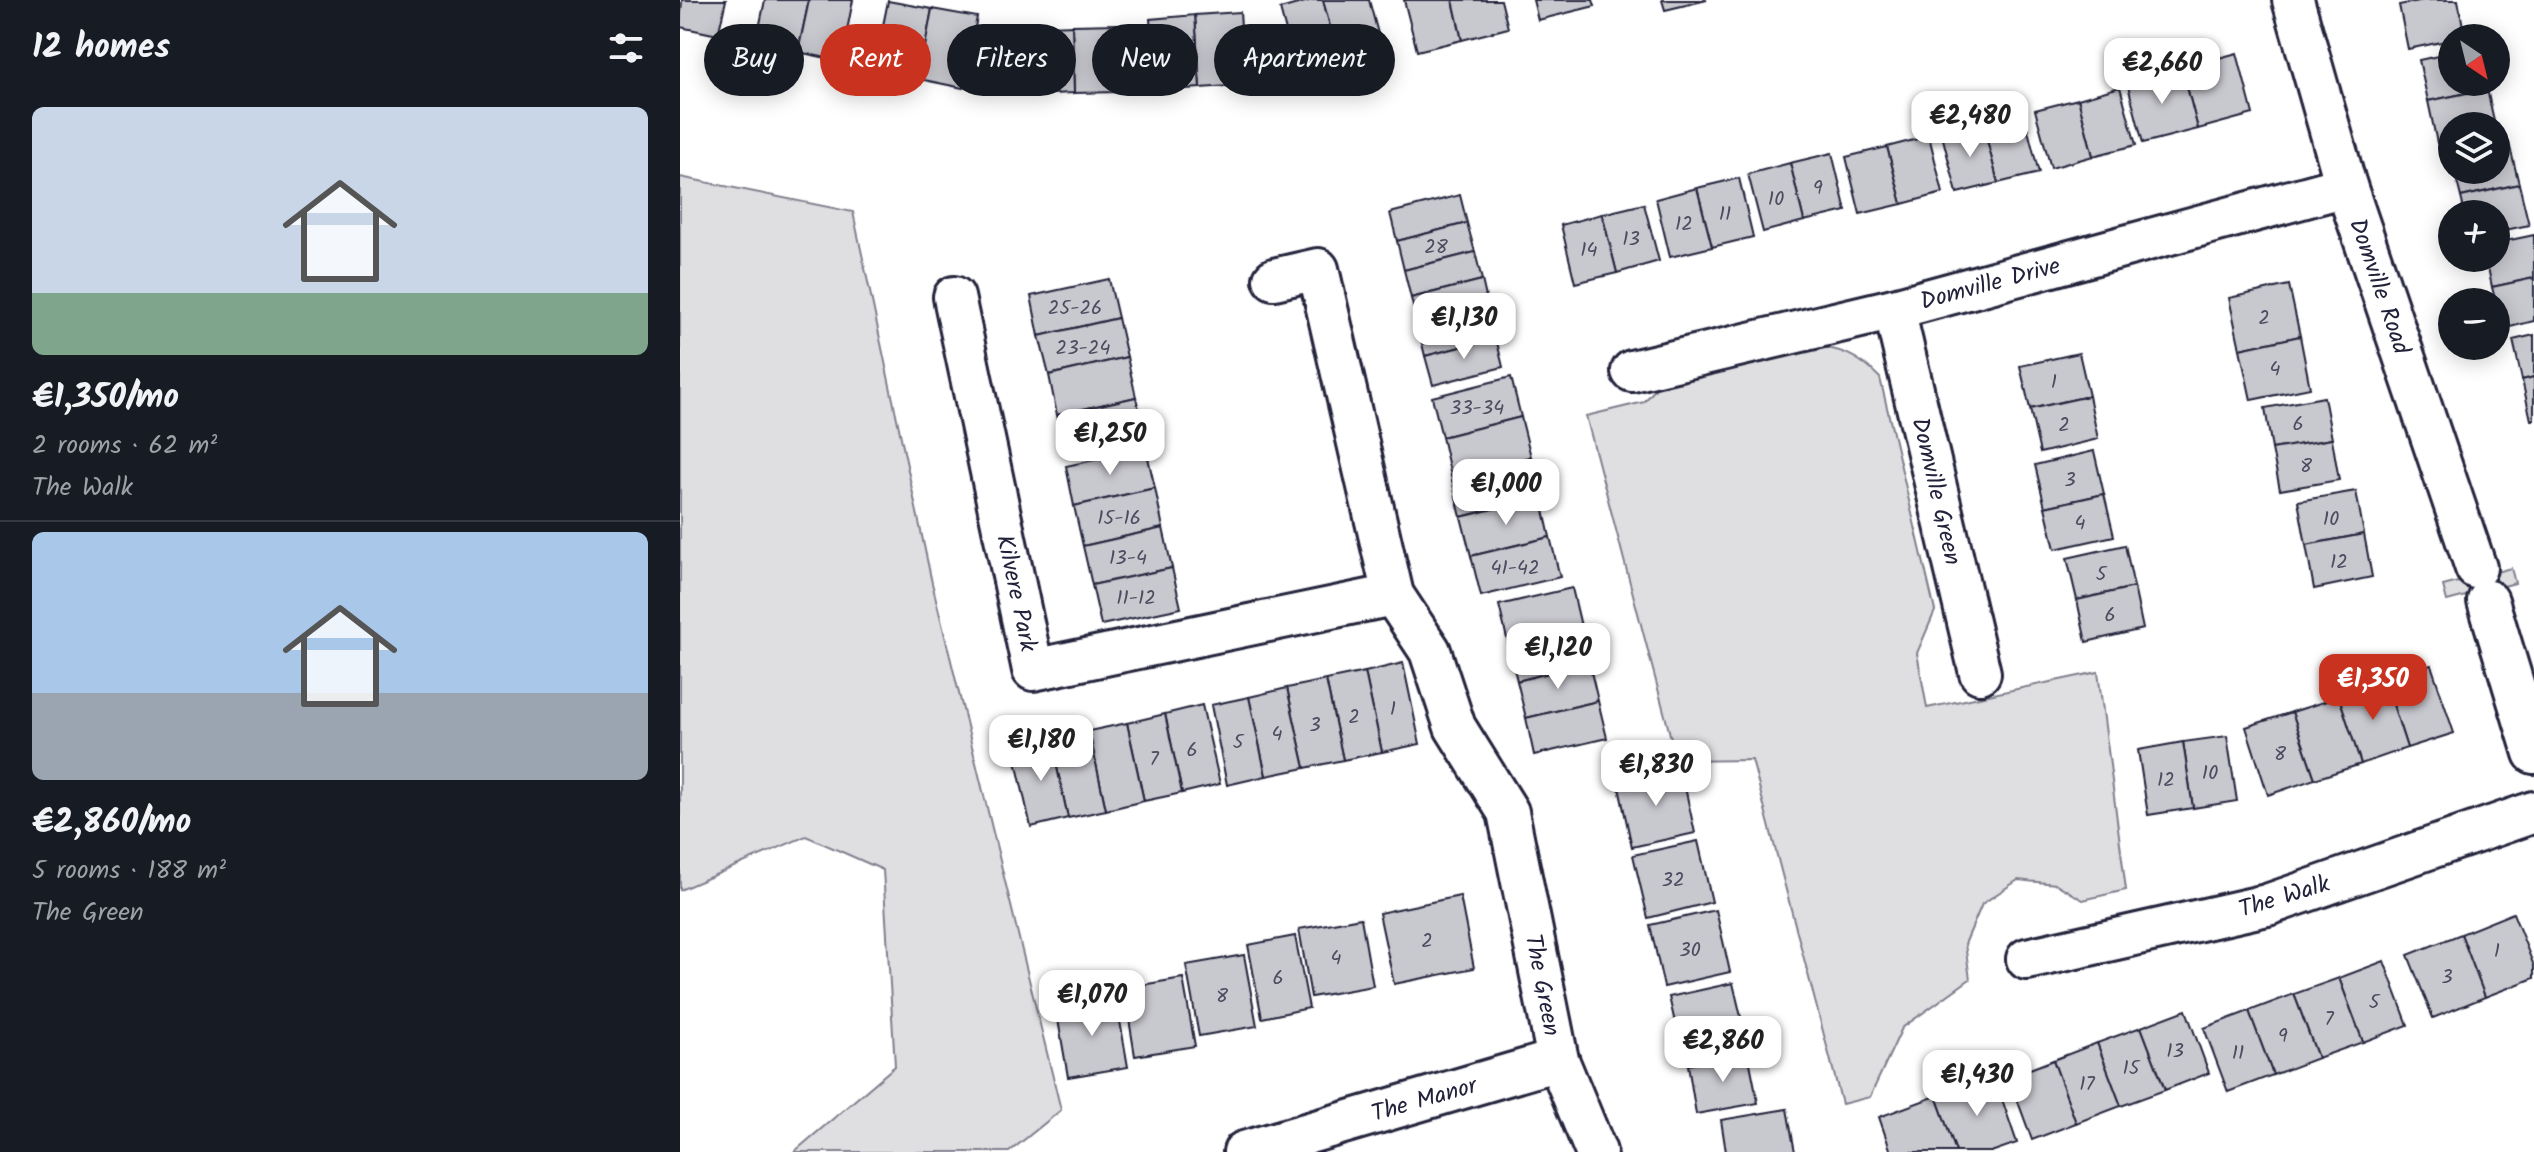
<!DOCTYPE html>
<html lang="en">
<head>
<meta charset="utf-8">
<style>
  :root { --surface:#171b24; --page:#20242c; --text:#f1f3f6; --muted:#9ea1a6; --line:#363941; --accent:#c8321e }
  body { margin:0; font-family:Kalam,sans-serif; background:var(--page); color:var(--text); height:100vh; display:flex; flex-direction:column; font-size:30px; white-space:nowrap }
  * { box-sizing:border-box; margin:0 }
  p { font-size:26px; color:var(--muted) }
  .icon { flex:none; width:44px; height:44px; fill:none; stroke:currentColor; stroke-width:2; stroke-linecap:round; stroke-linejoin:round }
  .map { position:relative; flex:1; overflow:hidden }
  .panel { display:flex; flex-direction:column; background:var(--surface); width:680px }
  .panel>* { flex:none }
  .guide { position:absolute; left:24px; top:24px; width:760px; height:72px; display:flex; gap:16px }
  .needle { width:52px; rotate:145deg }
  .tools { position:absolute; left:1758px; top:24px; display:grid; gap:16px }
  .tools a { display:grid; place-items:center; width:72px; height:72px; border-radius:50%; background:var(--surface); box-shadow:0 4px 20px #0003; font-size:40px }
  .price { position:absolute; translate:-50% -68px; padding:0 18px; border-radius:16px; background:#fff; color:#222; font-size:26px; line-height:52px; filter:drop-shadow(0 2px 4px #0008) }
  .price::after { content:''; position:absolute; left:50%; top:48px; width:24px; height:18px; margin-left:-12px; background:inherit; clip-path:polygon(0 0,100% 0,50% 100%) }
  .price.active { background:var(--accent); color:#fff }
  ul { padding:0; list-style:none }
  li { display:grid; align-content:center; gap:16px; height:424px; padding:0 32px }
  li+li { border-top:2px solid var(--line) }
  li span { display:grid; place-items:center; height:248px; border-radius:12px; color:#555 }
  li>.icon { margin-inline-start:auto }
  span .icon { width:144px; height:144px; fill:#fffc; stroke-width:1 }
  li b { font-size:34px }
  h2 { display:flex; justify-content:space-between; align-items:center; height:96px; padding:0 32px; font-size:34px }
  .pill { padding:0 28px; border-radius:36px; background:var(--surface); box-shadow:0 4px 20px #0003; font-size:28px; line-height:72px }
  .pill.active { background:var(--accent); color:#fff }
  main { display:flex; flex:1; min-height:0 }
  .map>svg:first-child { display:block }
</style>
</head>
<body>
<main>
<section class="panel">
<h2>12 homes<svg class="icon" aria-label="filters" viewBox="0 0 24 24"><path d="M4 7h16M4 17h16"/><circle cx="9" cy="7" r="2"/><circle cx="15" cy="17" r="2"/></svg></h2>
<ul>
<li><span style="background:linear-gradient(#c9d6e8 75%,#7fa58c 0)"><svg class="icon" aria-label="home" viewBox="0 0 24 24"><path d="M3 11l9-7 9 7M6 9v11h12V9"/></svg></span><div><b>€1,350/mo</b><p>2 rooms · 62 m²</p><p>The Walk</p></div></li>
<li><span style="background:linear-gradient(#a9c7e8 65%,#9aa5b1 0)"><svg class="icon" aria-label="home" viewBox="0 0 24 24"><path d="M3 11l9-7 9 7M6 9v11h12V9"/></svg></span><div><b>€2,860/mo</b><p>5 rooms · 188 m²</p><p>The Green</p></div></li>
</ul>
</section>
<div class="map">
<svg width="1854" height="1152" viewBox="0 0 1854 1152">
  <rect width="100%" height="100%" fill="#fff"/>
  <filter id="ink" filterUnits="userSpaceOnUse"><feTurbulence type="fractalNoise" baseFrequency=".0125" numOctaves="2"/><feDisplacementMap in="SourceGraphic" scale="16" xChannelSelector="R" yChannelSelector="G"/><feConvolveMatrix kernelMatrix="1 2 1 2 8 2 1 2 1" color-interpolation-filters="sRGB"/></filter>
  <g filter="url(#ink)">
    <!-- green -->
    <g fill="#dfdfe2" stroke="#80808e" stroke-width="2">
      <polygon points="0,177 173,212 252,583 381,1110 329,1152 114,1152 215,1066 203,870 126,836 0,890"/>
      <path d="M1130,346C1160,348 1178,355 1200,378L1255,611L1237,653L1247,708L1418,672L1446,890L1403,900L1376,884L1338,880L1302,904L1285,944L1290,979L1222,1028L1190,1097L1162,1104L1072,760L997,761L906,416L964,402L983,380Z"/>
      <polygon points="1831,568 1835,583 1767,601 1763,586"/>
    </g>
    <!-- building -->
    <g fill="#c8c8cf" stroke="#22223b" stroke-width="2">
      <polygon points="2,0 46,0 38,35 0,27"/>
      <polygon points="85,0 129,0 118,52 76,43"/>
      <polygon points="129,0 173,0 161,61 118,52"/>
      <polygon points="632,0 643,0 661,67 619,79 600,9"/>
      <polygon points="643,0 689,0 704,56 661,67"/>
      <polygon points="724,0 773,0 782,40 737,51"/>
      <polygon points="773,0 821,0 828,28 782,40"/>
      <polygon points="853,0 913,0 915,6 858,20"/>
      <polygon points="982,0 1027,0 985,10"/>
      <polygon points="1744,0 1778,0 1785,37 1728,49 1719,5"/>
      <polygon points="208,1 252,9 239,79 194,70"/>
      <polygon points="252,9 297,17 283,88 239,79"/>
      <polygon points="560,12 565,85 520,88 515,15"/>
      <polygon points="515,15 520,88 475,91 470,19"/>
      <polygon points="437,24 439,92 394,93 392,25"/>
      <polygon points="392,25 394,93 348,95 347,27"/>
      <polygon points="1557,53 1573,114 1518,129 1502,68"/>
      <polygon points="1772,53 1772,82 1806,82 1807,89 1748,101 1739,60"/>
      <polygon points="1502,68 1518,129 1463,143 1447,82"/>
      <polygon points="1440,87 1456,145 1413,156 1398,99"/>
      <polygon points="1807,89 1815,126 1772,126 1772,140 1757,143 1748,101"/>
      <polygon points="1398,99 1413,156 1371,168 1355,110"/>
      <polygon points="1344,115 1359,173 1318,183 1303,125"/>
      <polygon points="1303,125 1318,183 1277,193 1262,135"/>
      <polygon points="1249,136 1263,193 1222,204 1207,147"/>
      <polygon points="1829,143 1839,184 1781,197 1774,170 1816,170 1816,146"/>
      <polygon points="1207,147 1222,204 1180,214 1166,157"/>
      <polygon points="1152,153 1166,211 1124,221 1110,163"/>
      <polygon points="1110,163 1124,221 1083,232 1068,174"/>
      <polygon points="1059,178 1073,237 1032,247 1017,188"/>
      <polygon points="1839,184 1849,225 1816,232 1816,214 1785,214 1781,197"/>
      <polygon points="1017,188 1032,247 990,257 976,199"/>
      <polygon points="780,195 787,223 717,241 710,213"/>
      <polygon points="964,204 979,261 937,273 922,214"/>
      <polygon points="922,214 937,273 895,283 881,225"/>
      <polygon points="787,223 795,252 724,270 717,241"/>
      <polygon points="1854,235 1854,278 1812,287 1806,258 1816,258 1816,243"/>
      <polygon points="795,252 802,280 731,298 724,270"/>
      <polygon points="1854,278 1854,321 1822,329 1812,287"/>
      <polygon points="429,279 438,318 359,336 351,296"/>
      <polygon points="802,280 809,310 738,327 731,298"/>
      <polygon points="1609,285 1620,336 1560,349 1549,298"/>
      <polygon points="809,310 816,338 745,356 738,327"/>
      <polygon points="438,318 447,357 369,375 359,336"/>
      <polygon points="1854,335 1854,377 1842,380 1833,340"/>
      <polygon points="1620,336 1630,388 1571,400 1560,349"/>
      <polygon points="816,338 823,367 753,385 745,356"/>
      <polygon points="1399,353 1409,396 1350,409 1340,366"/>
      <polygon points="447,357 456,397 377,415 369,375"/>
      <polygon points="831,377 841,417 762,437 752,397"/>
      <polygon points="1854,377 1854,420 1851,420 1842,380"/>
      <polygon points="1409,396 1418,439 1360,453 1350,409"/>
      <polygon points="456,397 465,436 386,454 377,415"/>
      <polygon points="1644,397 1652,439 1592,449 1585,408"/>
      <polygon points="841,417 851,457 771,476 762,437"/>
      <polygon points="1652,439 1659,480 1600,490 1592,449"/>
      <polygon points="466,449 475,488 394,506 386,466"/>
      <polygon points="1414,451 1424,494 1365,507 1355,465"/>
      <polygon points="851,457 861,497 781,517 771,476"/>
      <polygon points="475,488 483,528 403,546 394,506"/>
      <polygon points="1676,491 1684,534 1626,545 1618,501"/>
      <polygon points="1424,494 1434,536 1375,549 1365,507"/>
      <polygon points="861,497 870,537 791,556 781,517"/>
      <polygon points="483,528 492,568 412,585 403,546"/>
      <polygon points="1684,534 1692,577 1634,589 1626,545"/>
      <polygon points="870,537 880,577 801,596 791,556"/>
      <polygon points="1445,545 1454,587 1397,600 1387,558"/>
      <polygon points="492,568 501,608 421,625 412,585"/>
      <polygon points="1454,587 1463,629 1406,642 1397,600"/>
      <polygon points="892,588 901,626 828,643 819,605"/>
      <polygon points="901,626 909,663 837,681 828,643"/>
      <polygon points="723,663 740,744 702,752 685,672"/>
      <polygon points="909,663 918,701 846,718 837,681"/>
      <polygon points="1751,665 1774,733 1727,748 1705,680"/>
      <polygon points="685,672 702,752 663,760 646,680"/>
      <polygon points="646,680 663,760 625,768 607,688"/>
      <polygon points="1705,680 1727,748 1681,764 1659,697"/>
      <polygon points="607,688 625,768 586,776 569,697"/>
      <polygon points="569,697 586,776 547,785 531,705"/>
      <polygon points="1659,697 1681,764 1635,779 1612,712"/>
      <polygon points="918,701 927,738 854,755 846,718"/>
      <polygon points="522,705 540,784 502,793 485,714"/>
      <polygon points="1612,712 1635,779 1588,795 1566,727"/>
      <polygon points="485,714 502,793 464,801 447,723"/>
      <polygon points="447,723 464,801 426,810 409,731"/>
      <polygon points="409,731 426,810 388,818 371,740"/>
      <polygon points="1547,736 1557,801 1513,808 1503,742"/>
      <polygon points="371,740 388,818 351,827 333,748"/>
      <polygon points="1503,742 1513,808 1468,815 1458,750"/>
      <polygon points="1001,769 1015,833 952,847 938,783"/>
      <polygon points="1018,841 1032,902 968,918 953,855"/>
      <polygon points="780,896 794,968 714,984 699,913"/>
      <polygon points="1036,910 1050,972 984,987 970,925"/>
      <polygon points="1833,913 1854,966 1854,978 1805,997 1781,934"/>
      <polygon points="681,918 693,986 631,997 619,929"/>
      <polygon points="1781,934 1805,997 1753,1018 1728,955"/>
      <polygon points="615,936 629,1008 582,1018 568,945"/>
      <polygon points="564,955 577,1026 519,1036 506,965"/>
      <polygon points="1704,961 1728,1025 1683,1042 1659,978"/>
      <polygon points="503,978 515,1046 455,1056 444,988"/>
      <polygon points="1659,978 1683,1042 1638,1058 1614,994"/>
      <polygon points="1053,983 1067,1042 1003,1057 989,997"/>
      <polygon points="1614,994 1638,1058 1593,1075 1569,1011"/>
      <polygon points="436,998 448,1067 388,1077 376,1008"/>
      <polygon points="1506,1010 1529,1073 1485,1090 1461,1027"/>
      <polygon points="1569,1011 1593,1075 1548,1092 1524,1028"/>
      <polygon points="1461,1027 1485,1090 1441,1106 1417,1043"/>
      <polygon points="1417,1043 1441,1106 1396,1123 1373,1060"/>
      <polygon points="1068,1053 1078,1103 1016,1114 1008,1065"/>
      <polygon points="1373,1060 1396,1123 1352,1140 1329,1077"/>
      <polygon points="1314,1076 1337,1143 1311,1152 1276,1152 1256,1096"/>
      <polygon points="1256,1096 1276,1152 1211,1152 1199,1117"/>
      <polygon points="1107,1109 1115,1152 1046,1152 1041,1120"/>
    </g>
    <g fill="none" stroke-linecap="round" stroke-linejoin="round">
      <!-- minor casing -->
      <g stroke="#22223b" stroke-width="46">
        <g id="minor">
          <polyline points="1613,0 1666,186 1796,568"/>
          <polyline points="594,279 638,269 713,595 750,651 775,727 828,812 878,1060 916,1152"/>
          <polyline points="274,297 353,670 713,595"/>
          <polyline points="1214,309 1300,673"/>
          <polyline points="952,371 1214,309 1666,186"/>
          <polyline points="1808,601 1854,753"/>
          <polyline points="1347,959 1587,905 1854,812"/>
          <polyline points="564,1152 878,1060"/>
        </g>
      </g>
      <!-- minor -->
      <use href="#minor" stroke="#fff" stroke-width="40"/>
    </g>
  </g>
  <g text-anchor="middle" stroke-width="6" stroke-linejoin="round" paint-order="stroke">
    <!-- number labels -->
    <g font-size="20" fill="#4c4c60">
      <text x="1138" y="194">9</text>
      <text x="1096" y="205">10</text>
      <text x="1045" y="220">11</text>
      <text x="1004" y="230">12</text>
      <text x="951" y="245">13</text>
      <text x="756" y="253">28</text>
      <text x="909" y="256">14</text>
      <text x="395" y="314">25-26</text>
      <text x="1584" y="324">2</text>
      <text x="403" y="354">23-24</text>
      <text x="1595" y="375">4</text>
      <text x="1374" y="388">1</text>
      <text x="797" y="414">33-34</text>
      <text x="1618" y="430">6</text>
      <text x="1384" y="431">2</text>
      <text x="1626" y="472">8</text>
      <text x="1390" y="486">3</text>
      <text x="439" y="524">15-16</text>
      <text x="1651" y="525">10</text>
      <text x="1400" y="529">4</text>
      <text x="448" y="564">13-4</text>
      <text x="1659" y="568">12</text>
      <text x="835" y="574">41-42</text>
      <text x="1421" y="580">5</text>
      <text x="456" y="604">11-12</text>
      <text x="1430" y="621">6</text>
      <text x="713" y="715">1</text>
      <text x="674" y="723">2</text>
      <text x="635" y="731">3</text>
      <text x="597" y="740">4</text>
      <text x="558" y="748">5</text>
      <text x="512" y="756">6</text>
      <text x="1600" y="760">8</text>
      <text x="474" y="765">7</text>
      <text x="1530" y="779">10</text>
      <text x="1486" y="786">12</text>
      <text x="993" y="886">32</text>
      <text x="747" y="947">2</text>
      <text x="1010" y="956">30</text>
      <text x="1817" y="957">1</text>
      <text x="656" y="964">4</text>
      <text x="1767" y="983">3</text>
      <text x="598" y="984">6</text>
      <text x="542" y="1002">8</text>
      <text x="1694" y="1008">5</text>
      <text x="1649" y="1025">7</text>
      <text x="1603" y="1042">9</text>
      <text x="1495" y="1057">13</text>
      <text x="1558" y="1059">11</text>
      <text x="1451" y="1074">15</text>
      <text x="1407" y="1090">17</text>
    </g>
    <!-- street labels -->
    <g font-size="24" fill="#22223b" stroke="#fff">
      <text transform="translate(1310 283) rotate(-15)" y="8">Domville Drive</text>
      <text transform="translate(1700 286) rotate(71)" y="8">Domville Road</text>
      <text transform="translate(1257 491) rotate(77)" y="8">Domville Green</text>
      <text transform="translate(337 593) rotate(78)" y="8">Kilvere Park</text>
      <text transform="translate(1604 896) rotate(-17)" y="8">The Walk</text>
      <text transform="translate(863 985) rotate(79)" y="8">The Green</text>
      <text transform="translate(744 1099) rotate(-16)" y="8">The Manor</text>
    </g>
  </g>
</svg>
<div class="tools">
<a><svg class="needle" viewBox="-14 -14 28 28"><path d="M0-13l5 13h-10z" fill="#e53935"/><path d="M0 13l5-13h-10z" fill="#9ea1a6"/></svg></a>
<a><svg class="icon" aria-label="layers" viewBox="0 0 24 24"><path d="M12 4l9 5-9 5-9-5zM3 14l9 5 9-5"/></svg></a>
<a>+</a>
<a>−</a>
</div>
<b class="price" style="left:1482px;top:106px">€2,660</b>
<b class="price" style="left:1290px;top:159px">€2,480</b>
<b class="price" style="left:784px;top:361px">€1,130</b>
<b class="price" style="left:430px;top:477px">€1,250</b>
<b class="price" style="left:826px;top:527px">€1,000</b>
<b class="price" style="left:878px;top:691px">€1,120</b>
<b class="price active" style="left:1693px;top:722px">€1,350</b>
<b class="price" style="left:361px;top:783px">€1,180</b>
<b class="price" style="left:976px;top:808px">€1,830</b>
<b class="price" style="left:412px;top:1038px">€1,070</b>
<b class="price" style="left:1043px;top:1084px">€2,860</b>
<b class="price" style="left:1297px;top:1118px">€1,430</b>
<div class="guide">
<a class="pill">Buy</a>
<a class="pill active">Rent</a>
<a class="pill">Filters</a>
<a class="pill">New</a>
<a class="pill">Apartment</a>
</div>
</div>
</main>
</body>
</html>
